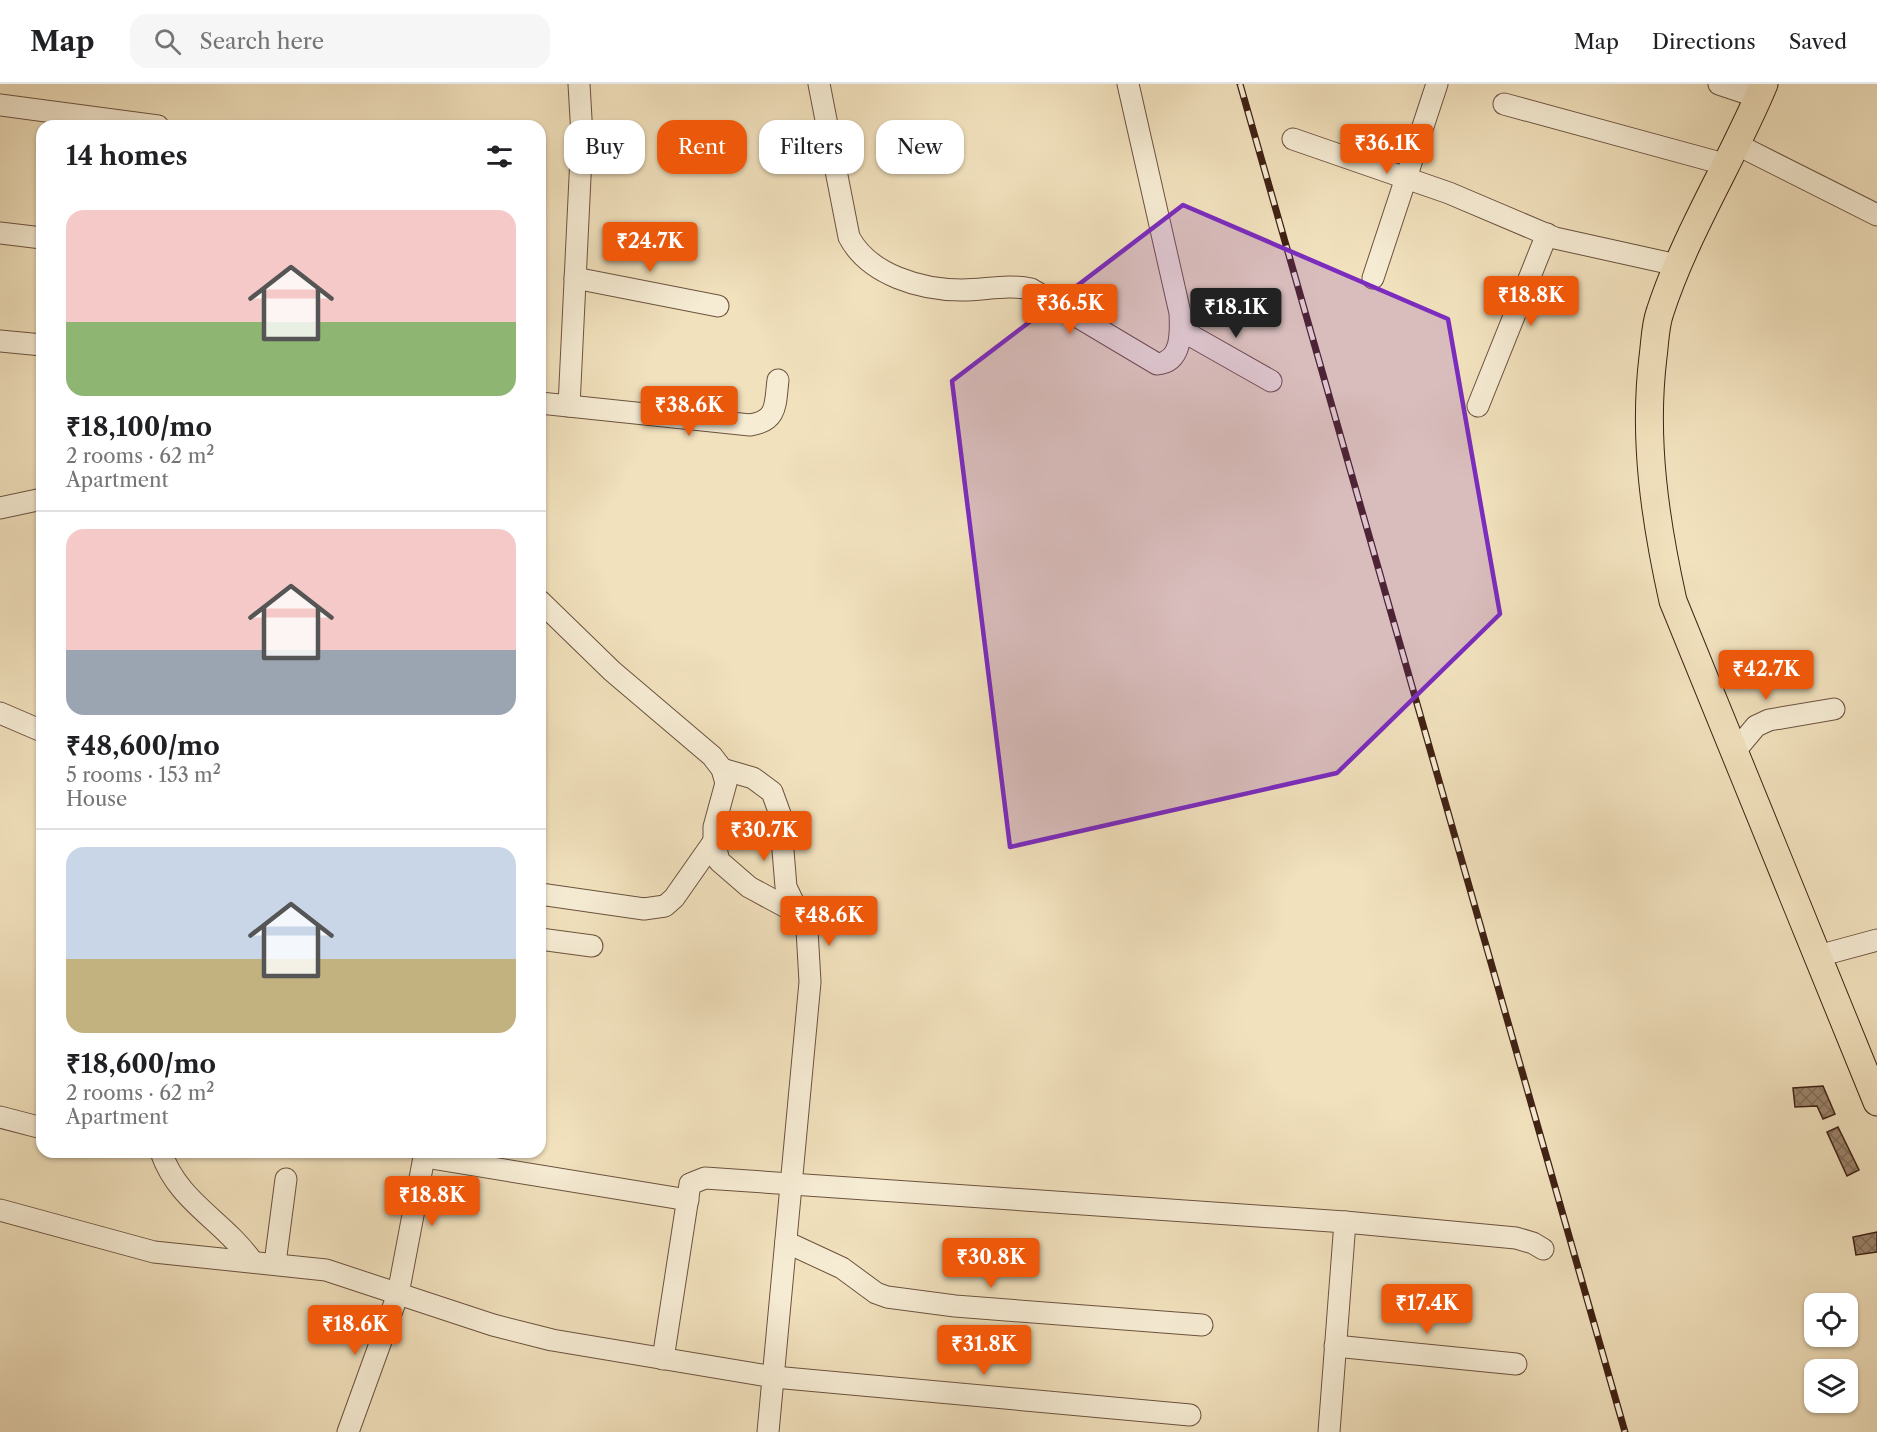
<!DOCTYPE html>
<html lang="en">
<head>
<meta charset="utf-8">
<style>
  :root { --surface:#fff; --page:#f6f6f6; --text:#202124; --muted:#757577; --line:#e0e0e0; --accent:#ea580c }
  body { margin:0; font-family:"Libre Caslon Text",serif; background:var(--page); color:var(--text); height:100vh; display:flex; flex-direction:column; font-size:22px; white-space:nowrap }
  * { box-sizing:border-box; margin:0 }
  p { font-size:20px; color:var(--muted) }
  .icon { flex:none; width:33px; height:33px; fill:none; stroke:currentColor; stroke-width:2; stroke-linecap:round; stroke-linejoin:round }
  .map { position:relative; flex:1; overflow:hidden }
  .details { position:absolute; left:36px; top:36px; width:510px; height:1038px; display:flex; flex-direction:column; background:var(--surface); border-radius:18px; box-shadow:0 2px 4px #0004 }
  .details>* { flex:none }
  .top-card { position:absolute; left:564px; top:36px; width:570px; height:54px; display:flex; gap:12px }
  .tools { position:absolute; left:1804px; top:1209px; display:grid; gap:12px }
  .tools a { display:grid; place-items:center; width:54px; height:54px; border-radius:12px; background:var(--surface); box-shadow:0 2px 4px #0004; font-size:30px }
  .price { position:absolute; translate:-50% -51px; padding:0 14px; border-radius:6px; background:var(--accent); color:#fff; font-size:20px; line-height:39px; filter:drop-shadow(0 2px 3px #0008) }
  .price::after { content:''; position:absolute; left:50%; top:36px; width:18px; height:14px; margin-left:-9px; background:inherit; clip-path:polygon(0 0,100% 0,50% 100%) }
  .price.active { background:#222; color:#fff }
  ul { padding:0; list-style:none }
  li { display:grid; align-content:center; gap:12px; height:318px; padding:0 30px }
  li+li { border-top:2px solid var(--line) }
  li span { display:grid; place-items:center; height:186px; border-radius:18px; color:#555 }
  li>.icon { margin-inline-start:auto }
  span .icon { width:108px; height:108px; fill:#fffc; stroke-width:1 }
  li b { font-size:26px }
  h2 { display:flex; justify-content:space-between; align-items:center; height:72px; padding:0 30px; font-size:26px }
  .tag { padding:0 21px; border-radius:18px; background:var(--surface); box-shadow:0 2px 4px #0004; font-size:21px; line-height:54px }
  .tag.active { background:var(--accent); color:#fff }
  header { display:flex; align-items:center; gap:36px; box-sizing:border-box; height:84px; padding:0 30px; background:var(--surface); border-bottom:2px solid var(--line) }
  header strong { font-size:28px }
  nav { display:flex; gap:33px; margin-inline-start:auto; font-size:21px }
  .search { width:420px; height:54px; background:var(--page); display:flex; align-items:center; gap:15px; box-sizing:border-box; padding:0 21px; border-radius:18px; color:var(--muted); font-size:22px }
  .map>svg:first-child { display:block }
</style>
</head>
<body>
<header>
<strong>Map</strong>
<div class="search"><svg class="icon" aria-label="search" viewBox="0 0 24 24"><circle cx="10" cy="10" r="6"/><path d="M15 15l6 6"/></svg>Search here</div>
<nav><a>Map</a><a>Directions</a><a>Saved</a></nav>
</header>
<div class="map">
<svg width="1877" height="1348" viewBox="0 0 1877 1348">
  <defs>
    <pattern id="building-cross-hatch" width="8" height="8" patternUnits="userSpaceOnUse" patternTransform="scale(1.5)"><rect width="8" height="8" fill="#9c856c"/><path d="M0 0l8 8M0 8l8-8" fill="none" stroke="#816c58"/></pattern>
  </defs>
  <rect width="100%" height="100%" fill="#f1e1bd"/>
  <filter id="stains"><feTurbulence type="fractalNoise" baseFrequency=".00333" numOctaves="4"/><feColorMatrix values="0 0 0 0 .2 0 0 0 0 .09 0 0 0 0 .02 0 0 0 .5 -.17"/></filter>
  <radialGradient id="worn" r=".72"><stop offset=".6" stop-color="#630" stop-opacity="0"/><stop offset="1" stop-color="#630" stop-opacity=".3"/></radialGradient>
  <!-- building -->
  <g fill="url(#building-cross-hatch)" stroke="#402214" stroke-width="1.5">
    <polygon points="1823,1002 1835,1030 1823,1035 1817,1022 1795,1023 1793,1004"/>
    <polygon points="1838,1043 1859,1086 1847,1092 1827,1048"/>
    <polygon points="1877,1148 1877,1168 1856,1171 1853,1153"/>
  </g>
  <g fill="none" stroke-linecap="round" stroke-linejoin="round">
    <!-- minor casing -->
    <g stroke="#6c523e" stroke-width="23">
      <g id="minor">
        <path d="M819,0L849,153C869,191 921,206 962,206C985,206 1008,200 1031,205L1157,280C1182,278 1181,249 1180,229L1128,0"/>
        <polyline points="1719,0 1758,13"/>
        <polyline points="1504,20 1724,80"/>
        <polyline points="0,21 158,42"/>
        <polyline points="1293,55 1449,109 1555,154 1677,181"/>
        <polyline points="1734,59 1877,131"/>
        <polyline points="0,149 42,154"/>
        <polyline points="575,194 718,222"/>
        <polyline points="1373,194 1437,0"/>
        <polyline points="1181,246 1271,297"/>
        <polyline points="0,257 42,261"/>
        <path d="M540,319L750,341C778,337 775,320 778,296"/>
        <polyline points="569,322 582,52 579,0"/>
        <polyline points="1478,322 1547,150"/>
        <polyline points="0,424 42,415"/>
        <polyline points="540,517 612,587 712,672 722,685 726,699 714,743 714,757 719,777 749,803 799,830 807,846 810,898 768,1348"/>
        <polyline points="0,629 42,647"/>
        <polyline points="1735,667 1756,642 1769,636 1834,625"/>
        <polyline points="722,685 753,694 772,708 780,730 786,803 799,830"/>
        <polyline points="540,810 644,825 665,822 674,814 714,757"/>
        <polyline points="540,855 592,862"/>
        <polyline points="1818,872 1877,856"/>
        <polyline points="0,1033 42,1044"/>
        <path d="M161,1068C178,1118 223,1136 252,1177"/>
        <polyline points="425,1073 688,1116"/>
        <polyline points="0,1126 154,1168 326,1186 493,1241 552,1256 774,1293 1190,1331"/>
        <polyline points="786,1158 842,1184 876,1209 887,1213 955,1222 1202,1241"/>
        <polyline points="275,1179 286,1095"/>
        <polyline points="1335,1262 1516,1280"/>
        <polyline points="663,1275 690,1100 705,1094 1345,1138 1516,1154 1533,1159 1543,1165"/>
        <polyline points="348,1348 398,1210 425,1068"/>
        <polyline points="1329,1348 1345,1138"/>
      </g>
    </g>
    <!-- major casing -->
    <g stroke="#402214" stroke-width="29">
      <path id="major" d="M1764,0C1732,77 1686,148 1660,228C1655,242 1655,258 1653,273C1643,355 1655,436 1673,517L1877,1018"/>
    </g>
    <!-- minor -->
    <use href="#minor" stroke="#f6ecd4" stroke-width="21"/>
    <!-- major -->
    <use href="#major" stroke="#f1e1bd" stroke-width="27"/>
    <!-- rail casing -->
    <g stroke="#402214" stroke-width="7">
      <polyline id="rail" points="1240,0 1625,1348"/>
    </g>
    <!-- rail -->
    <use href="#rail" stroke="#f6ecd4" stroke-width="4.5" stroke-dasharray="14" stroke-linecap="butt"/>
  </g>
  <!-- marked area -->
  <path fill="#7b2cbf" fill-opacity="0.2" stroke="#7b2cbf" stroke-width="4.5" stroke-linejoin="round" d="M1183,121L1448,235L1500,530L1337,689L1010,763L952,297Z"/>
  <rect width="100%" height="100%" filter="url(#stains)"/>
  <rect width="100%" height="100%" fill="url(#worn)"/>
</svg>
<div class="tools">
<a><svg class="icon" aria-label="locate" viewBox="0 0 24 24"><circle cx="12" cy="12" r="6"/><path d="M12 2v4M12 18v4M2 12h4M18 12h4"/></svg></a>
<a><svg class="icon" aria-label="layers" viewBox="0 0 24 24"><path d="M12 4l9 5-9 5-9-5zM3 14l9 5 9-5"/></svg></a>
</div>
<b class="price" style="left:1387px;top:91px">₹36.1K</b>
<b class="price" style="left:650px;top:189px">₹24.7K</b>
<b class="price" style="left:1531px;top:243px">₹18.8K</b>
<b class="price" style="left:1070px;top:251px">₹36.5K</b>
<b class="price active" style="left:1236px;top:255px">₹18.1K</b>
<b class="price" style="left:689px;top:353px">₹38.6K</b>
<b class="price" style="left:1766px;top:617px">₹42.7K</b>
<b class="price" style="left:764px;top:778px">₹30.7K</b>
<b class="price" style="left:829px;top:863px">₹48.6K</b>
<b class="price" style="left:432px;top:1143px">₹18.8K</b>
<b class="price" style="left:991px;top:1205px">₹30.8K</b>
<b class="price" style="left:1427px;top:1251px">₹17.4K</b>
<b class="price" style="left:355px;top:1272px">₹18.6K</b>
<b class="price" style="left:984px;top:1292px">₹31.8K</b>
<div class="top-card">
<a class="tag">Buy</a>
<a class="tag active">Rent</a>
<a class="tag">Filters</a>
<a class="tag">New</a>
</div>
<section class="details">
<h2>14 homes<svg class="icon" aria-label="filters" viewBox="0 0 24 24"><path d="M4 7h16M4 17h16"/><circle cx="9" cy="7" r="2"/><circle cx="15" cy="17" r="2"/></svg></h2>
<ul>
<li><span style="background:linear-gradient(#f6c9c9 60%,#8fb573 0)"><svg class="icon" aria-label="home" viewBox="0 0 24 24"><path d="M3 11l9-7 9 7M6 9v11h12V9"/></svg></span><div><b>₹18,100/mo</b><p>2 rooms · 62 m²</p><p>Apartment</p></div></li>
<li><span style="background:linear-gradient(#f6c9c9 65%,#9aa5b1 0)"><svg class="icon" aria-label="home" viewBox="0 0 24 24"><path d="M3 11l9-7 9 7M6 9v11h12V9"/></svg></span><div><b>₹48,600/mo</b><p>5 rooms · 153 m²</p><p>House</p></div></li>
<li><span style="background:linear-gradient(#c9d6e8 60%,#c2b280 0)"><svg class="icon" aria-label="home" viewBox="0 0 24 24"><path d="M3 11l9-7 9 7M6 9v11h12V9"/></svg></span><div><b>₹18,600/mo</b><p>2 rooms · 62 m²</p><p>Apartment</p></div></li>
</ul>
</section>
</div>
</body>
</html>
